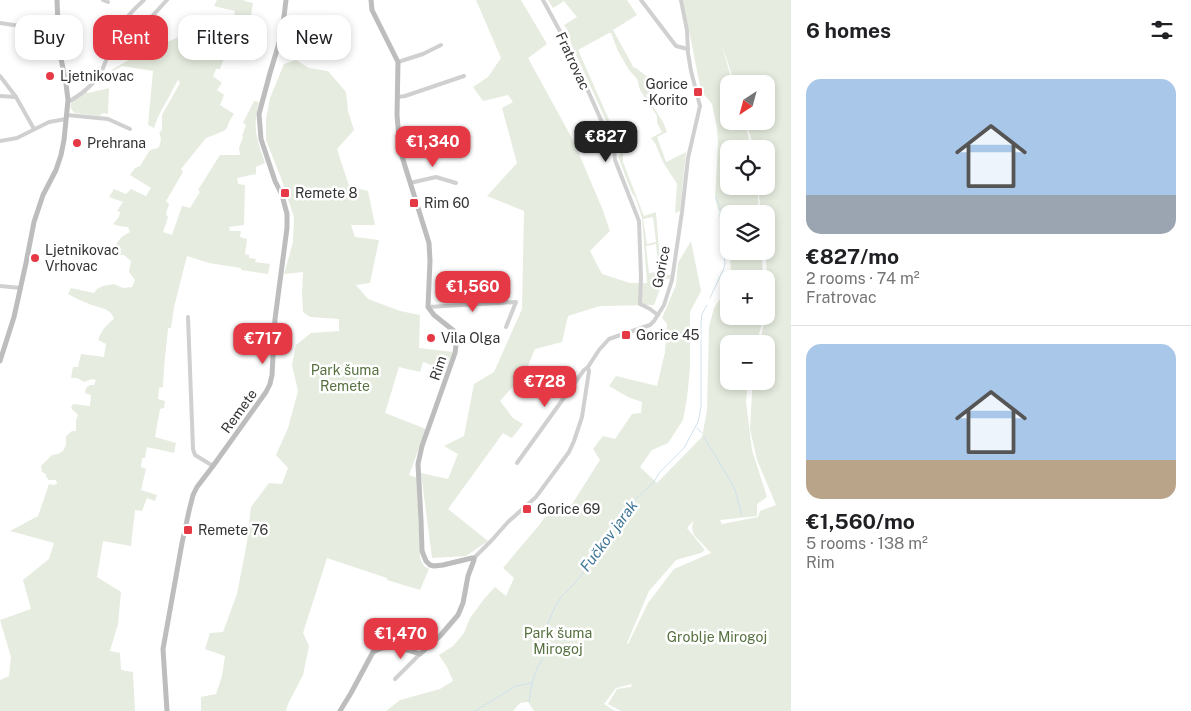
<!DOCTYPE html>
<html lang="en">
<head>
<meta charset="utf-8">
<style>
  :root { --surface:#fff; --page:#f2f2f2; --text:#202124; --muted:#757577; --line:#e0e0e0; --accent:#e63946 }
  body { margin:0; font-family:"Public Sans",sans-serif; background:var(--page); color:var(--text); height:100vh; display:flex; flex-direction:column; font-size:19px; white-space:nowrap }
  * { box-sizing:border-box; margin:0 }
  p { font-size:16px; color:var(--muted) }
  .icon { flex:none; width:28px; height:28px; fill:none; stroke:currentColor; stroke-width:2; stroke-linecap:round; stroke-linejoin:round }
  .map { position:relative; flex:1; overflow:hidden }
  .drawer { display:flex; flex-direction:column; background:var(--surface); width:400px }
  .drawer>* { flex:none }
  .top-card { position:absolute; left:15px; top:15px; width:475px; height:45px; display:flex; gap:10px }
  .needle { width:32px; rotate:216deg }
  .controls { position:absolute; left:720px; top:75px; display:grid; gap:10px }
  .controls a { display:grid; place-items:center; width:55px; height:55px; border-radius:10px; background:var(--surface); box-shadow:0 2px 8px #0003; font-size:25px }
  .price { position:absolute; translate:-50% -42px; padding:0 11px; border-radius:10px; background:var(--accent); color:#fff; font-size:16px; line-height:32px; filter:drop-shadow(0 1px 2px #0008) }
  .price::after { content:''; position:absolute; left:50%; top:30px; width:15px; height:11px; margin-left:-8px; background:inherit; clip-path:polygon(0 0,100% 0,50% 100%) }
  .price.selected { background:#222; color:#fff }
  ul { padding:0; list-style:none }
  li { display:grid; align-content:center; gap:10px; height:265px; padding:0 15px }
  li+li { border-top:1px solid var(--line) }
  li span { display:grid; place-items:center; height:155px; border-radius:15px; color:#555 }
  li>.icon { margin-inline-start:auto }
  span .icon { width:90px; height:90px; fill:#fffc; stroke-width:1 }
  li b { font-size:21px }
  h2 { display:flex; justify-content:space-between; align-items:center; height:60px; padding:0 15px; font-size:21px }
  .pill { padding:0 18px; border-radius:15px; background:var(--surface); box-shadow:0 2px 8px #0003; font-size:18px; line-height:45px }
  .pill.selected { background:var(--accent); color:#fff }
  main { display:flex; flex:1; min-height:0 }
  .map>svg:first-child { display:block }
</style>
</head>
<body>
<main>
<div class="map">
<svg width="791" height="711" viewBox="0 0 791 711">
  <rect width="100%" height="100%" fill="#fff"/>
  <!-- green -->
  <g fill="#e6ecdf" fill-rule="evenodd">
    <polygon points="217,0 244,0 244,1 253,3 251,16 257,17 253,30 236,27 237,24 233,23 235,11 214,6"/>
    <path d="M476,0H521L547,44L528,58L574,142L602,208L610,231L590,251L602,274L630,283H647L642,218L636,199L631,191L618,156L621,154L571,43L568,31L564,25L577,17L564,1L553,8L548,0H627L637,15L613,30L634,68H636L649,78L650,82L655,90L646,95L663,122L667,132L657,137L666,162L686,152L680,211L675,213L677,184L663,162L655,143L651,138L662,132L657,123V116L640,90L637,79L629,70L618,51L611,33H609L578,50L623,151V162L644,216L656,212L661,275H671L670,279L662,278V284L654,305L600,306L568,316L562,342L535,349L525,373L500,401L513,418L523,424L512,438L503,433L448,509L488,541L466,556L432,558L421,473L448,479L458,454L444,446L464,436L474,384L494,372L522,309L524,211L487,196L517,163L502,108L513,102L508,95L483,101L473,87L488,77L501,58ZM653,217L656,242L647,244L643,219ZM656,244L659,272L649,273L646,246Z"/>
    <path d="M683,0H791V711H621L608,704L617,689L631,687L632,684L616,688L604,704L615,711H534L528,702L520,703L513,711H386L400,700L440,689L453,681L447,667L439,655L453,646L464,633L470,618L484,599L495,587L506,596L514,578L503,568L540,524L553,505L567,512L600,460L593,449L603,436L615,439L632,414L641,413L642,402L628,397L609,386L616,376L657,386L665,352L667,324L662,318L676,285L678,263L691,241L701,291L690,312V368L687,398L683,420L668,443L652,450L640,467L657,483L702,437L707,410L709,327L714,308L729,285V316H763V320L756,344H729V381H748L746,401L752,450L767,497L757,504V516L720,520L722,524L758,517L760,511L776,505L757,460L750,429L751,409L753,381H766V344H760L765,316H766L767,272L765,251H766V214H761L758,186H766V149H754L746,121H766V84H735L721,43L733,84H729V121H745L751,149H729V186H757L759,214H732L718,210L715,198L718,144L717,128L712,104L701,91ZM693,521L692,528L694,535L711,553L674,569L648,603L628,644L627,643L649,591L676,560L701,553L705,550L687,528Z"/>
    <path d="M199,25L219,35L233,38L231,45L229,44L220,69H216L213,76L222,83L217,90L224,95L220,105L234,114L230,120L227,128L224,131L206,138L181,169L183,172L166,201L169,204L166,214L168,217L163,232L172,235L182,206L190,208L200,192L198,190L220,155H240L239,148L243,137L242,136L246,125L243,123L254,101L259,102C252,128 257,139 265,163L256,167V174L237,178L238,184L245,185L244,225L229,227L230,231H241L240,237L247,239L245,254L249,255V258L256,259L255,262L270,264L268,274L241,270V268L209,263L187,256L174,307L171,328H168L164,368L163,387L159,388L158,399L165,401L164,408L160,409L155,437L176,443L174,453L147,447L145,458H142L141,467L146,469L141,490L157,495L155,501L147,498L142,511L135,510L131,546L103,541L97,577L121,592L118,624L110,651L120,653L121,670L133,672L135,711H0V680L9,676L11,657L0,620L31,609L23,580L49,559L54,543L10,531L38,516L49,484L53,485L57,484L56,480H49L46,477V474L42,472L41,466L52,455L58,454L63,451L66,445V436L72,431H76V420L78,415L71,408L73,404L90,406L91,395L85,393L86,388L90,385H94L96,380L92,379L84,382L77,378H71L73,367H78L81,354L104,357L106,344L98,340C101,331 107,324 114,319C111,307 96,308 87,303C81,301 74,297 68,294L71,288L94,293L97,289L103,286L114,284L123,288L132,287L135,280L129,272L131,261L124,255H120L114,250C116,241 122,236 130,232L128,227L119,226L113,224L119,217L120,212L117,211L123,202L109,197L114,189L126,194L131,189L146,196L151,188L130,175L135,168L140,166L150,150L158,148C161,144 162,137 159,133L162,130V115L180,83L178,80C176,83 174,87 172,91C166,103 158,114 154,128L148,125L153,71L122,66L110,73V71L132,58L192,31Z"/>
    <polygon points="296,60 309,68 328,71 346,92 348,111 354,130 337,149 349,186 368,191 375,225 351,225 355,237 379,240 370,283 356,285 368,299 400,311 420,315 419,348 453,352 445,370 423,362 420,372 399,367 385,413 426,429 409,475 417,478 420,558 424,566 429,569 420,590 387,580 387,578 327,558 303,633 309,646 303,675 288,704 286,711 201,711 201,697 216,694 222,676 225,656 205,649 210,633 223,632 237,594 247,542 251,507 269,483 282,484 288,468 276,455 288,428 298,391 292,365 296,345 311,333 339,331 339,319 310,317 303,312 302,293 303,272 284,274 293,242 294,217 281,178 266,140 266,119 270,98 284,64"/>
    <path d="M109,88L108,114L103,113L99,116L75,113C63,103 78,97 86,92L88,93Z"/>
    <polygon points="730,251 762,251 763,279 731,279"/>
  </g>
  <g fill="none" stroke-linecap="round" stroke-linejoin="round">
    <!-- stream -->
    <g stroke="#cfe2ee" stroke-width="1">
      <polyline points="716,197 717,201 720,207 720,217"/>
      <polyline points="710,298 724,268 725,263 724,252"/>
      <polyline points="697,428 702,433"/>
      <polyline points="704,437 728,477 735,490 742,516"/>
      <polyline points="529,701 532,683"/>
      <polyline points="475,711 516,686 532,683 537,668 545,655 546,648 547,626 554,609 561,597 577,581 591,561 597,557 602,551 626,508 653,483 660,472 684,448 698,422 701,407 701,323 702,314 707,305"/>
    </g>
    <!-- street -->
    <g stroke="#d0d0d0" stroke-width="4">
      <polyline points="103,0 108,2"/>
      <polyline points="543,0 568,46 614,149 615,160 639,221 641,277 640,304 650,309 658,315"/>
      <polyline points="641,0 676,46 688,49"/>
      <polyline points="0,23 47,30 58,29"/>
      <polyline points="107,56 115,54 123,48 167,0"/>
      <polyline points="398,62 423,54 441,45"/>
      <polyline points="0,76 16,97 34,129"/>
      <polyline points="0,96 16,97"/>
      <polyline points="398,97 405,96 464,76"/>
      <path d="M68,102C84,93 99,81 105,63C109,52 112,40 118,30C125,18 134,9 144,0"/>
      <polyline points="67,115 108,119 130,129"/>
      <polyline points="0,141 17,138 49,122 66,119"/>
      <polyline points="410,183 436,177 456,183"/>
      <polyline points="0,286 21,288"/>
      <polyline points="428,307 516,302 506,327"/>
      <polyline points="188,317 193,449 195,455 213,466"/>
      <polyline points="517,463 584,370 588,367"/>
      <polyline points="474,558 492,540 508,522 536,497 569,452 574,441 582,417 589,371 588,367 599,350 609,339 641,328 650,325 654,321 664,305 672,280 682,212 688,158 700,106 691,71 688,53 687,30 681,0"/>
      <polyline points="373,652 376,637 373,623"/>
      <polyline points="395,679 420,654"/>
    </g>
    <!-- secondary -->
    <g stroke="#bdbdbd" stroke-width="5">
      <polyline points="0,361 14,317 26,263 34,222 43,195 56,170 61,155 64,140 68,100 66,84 59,48 57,0"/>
      <polyline points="167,711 163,649 182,543 189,511 193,495 197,487 213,466 266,392 270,384 272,375 275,319 287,228 287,214 282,195 275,181 261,139 259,114 270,73 282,33 286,0"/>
      <path d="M340,711L351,693L373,652C388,643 405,649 420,654L440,636L458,615L463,603L468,576L474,560V558H472L443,565L434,566L430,565L426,561L422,551L421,520L418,464L422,446L455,353L457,337L454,331L434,315L428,307L430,261L429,243L400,150L397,115L398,62L372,10L371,0"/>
    </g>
  </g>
  <!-- markers -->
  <g fill="#e63946" stroke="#fff" stroke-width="2">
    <circle cx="50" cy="76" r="5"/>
    <rect x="693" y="87" width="10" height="10" rx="2.5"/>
    <circle cx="77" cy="143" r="5"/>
    <rect x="280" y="188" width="10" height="10" rx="2.5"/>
    <rect x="409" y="198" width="10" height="10" rx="2.5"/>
    <circle cx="35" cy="258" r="5"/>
    <rect x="621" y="330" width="10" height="10" rx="2.5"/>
    <circle cx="431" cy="338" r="5"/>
    <rect x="522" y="504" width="10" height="10" rx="2.5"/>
    <rect x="183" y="525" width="10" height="10" rx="2.5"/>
  </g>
  <g text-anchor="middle" stroke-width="5" stroke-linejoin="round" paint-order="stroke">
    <!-- street labels -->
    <g font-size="14" fill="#333" stroke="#fff">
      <text transform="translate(573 61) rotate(65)" y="5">Fratrovac</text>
      <text transform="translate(661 267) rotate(-79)" y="5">Gorice</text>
      <text transform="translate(438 368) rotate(-71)" y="5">Rim</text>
      <text transform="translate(239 411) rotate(-54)" y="5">Remete</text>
    </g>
    <!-- poi labels -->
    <g font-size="14" fill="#333" stroke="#fff" text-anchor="start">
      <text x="60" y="81">Ljetnikovac</text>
      <text x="688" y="89" text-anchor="end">Gorice<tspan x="688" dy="16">- Korito</tspan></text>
      <text x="87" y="148">Prehrana</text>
      <text x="295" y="198">Remete 8</text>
      <text x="424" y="208">Rim 60</text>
      <text x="45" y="255">Ljetnikovac<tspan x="45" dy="16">Vrhovac</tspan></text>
      <text x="636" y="340">Gorice 45</text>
      <text x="441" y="343">Vila Olga</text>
      <text x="537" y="514">Gorice 69</text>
      <text x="198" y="535">Remete 76</text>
    </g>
    <!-- park labels -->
    <g font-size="14" fill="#56703f" stroke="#fff">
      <text x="345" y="375">Park šuma<tspan x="345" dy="16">Remete</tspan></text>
      <text x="558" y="638">Park šuma<tspan x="558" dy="16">Mirogoj</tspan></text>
      <text x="717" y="642">Groblje Mirogoj</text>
    </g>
    <!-- water labels -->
    <g font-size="15" font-style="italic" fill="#3f7597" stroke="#fff">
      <text transform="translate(609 536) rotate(-53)" y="5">Fučkov jarak</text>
    </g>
  </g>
</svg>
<div class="controls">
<a><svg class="needle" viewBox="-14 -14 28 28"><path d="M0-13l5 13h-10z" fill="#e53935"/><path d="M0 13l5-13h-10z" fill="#757577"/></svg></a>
<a><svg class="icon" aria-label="locate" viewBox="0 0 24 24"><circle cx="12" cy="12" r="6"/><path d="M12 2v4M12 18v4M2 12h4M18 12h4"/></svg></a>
<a><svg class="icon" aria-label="layers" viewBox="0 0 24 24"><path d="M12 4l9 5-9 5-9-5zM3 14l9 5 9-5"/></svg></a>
<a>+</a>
<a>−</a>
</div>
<b class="price selected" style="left:606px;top:163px">€827</b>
<b class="price" style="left:433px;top:168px">€1,340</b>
<b class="price" style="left:473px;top:313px">€1,560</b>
<b class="price" style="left:263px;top:365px">€717</b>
<b class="price" style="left:545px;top:408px">€728</b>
<b class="price" style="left:401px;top:660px">€1,470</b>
<div class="top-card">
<a class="pill">Buy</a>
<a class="pill selected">Rent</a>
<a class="pill">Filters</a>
<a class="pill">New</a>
</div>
</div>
<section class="drawer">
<h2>6 homes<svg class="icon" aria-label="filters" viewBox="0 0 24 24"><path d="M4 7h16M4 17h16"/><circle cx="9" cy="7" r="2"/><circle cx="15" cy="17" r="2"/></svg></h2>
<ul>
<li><span style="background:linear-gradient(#a9c7e8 75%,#9aa5b1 0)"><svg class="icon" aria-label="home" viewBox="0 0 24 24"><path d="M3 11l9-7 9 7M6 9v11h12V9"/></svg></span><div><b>€827/mo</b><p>2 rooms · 74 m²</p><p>Fratrovac</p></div></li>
<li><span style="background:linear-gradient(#a9c7e8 75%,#b9a48a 0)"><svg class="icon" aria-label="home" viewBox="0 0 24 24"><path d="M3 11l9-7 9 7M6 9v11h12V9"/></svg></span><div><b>€1,560/mo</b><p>5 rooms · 138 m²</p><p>Rim</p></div></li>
</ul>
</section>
</main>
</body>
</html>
